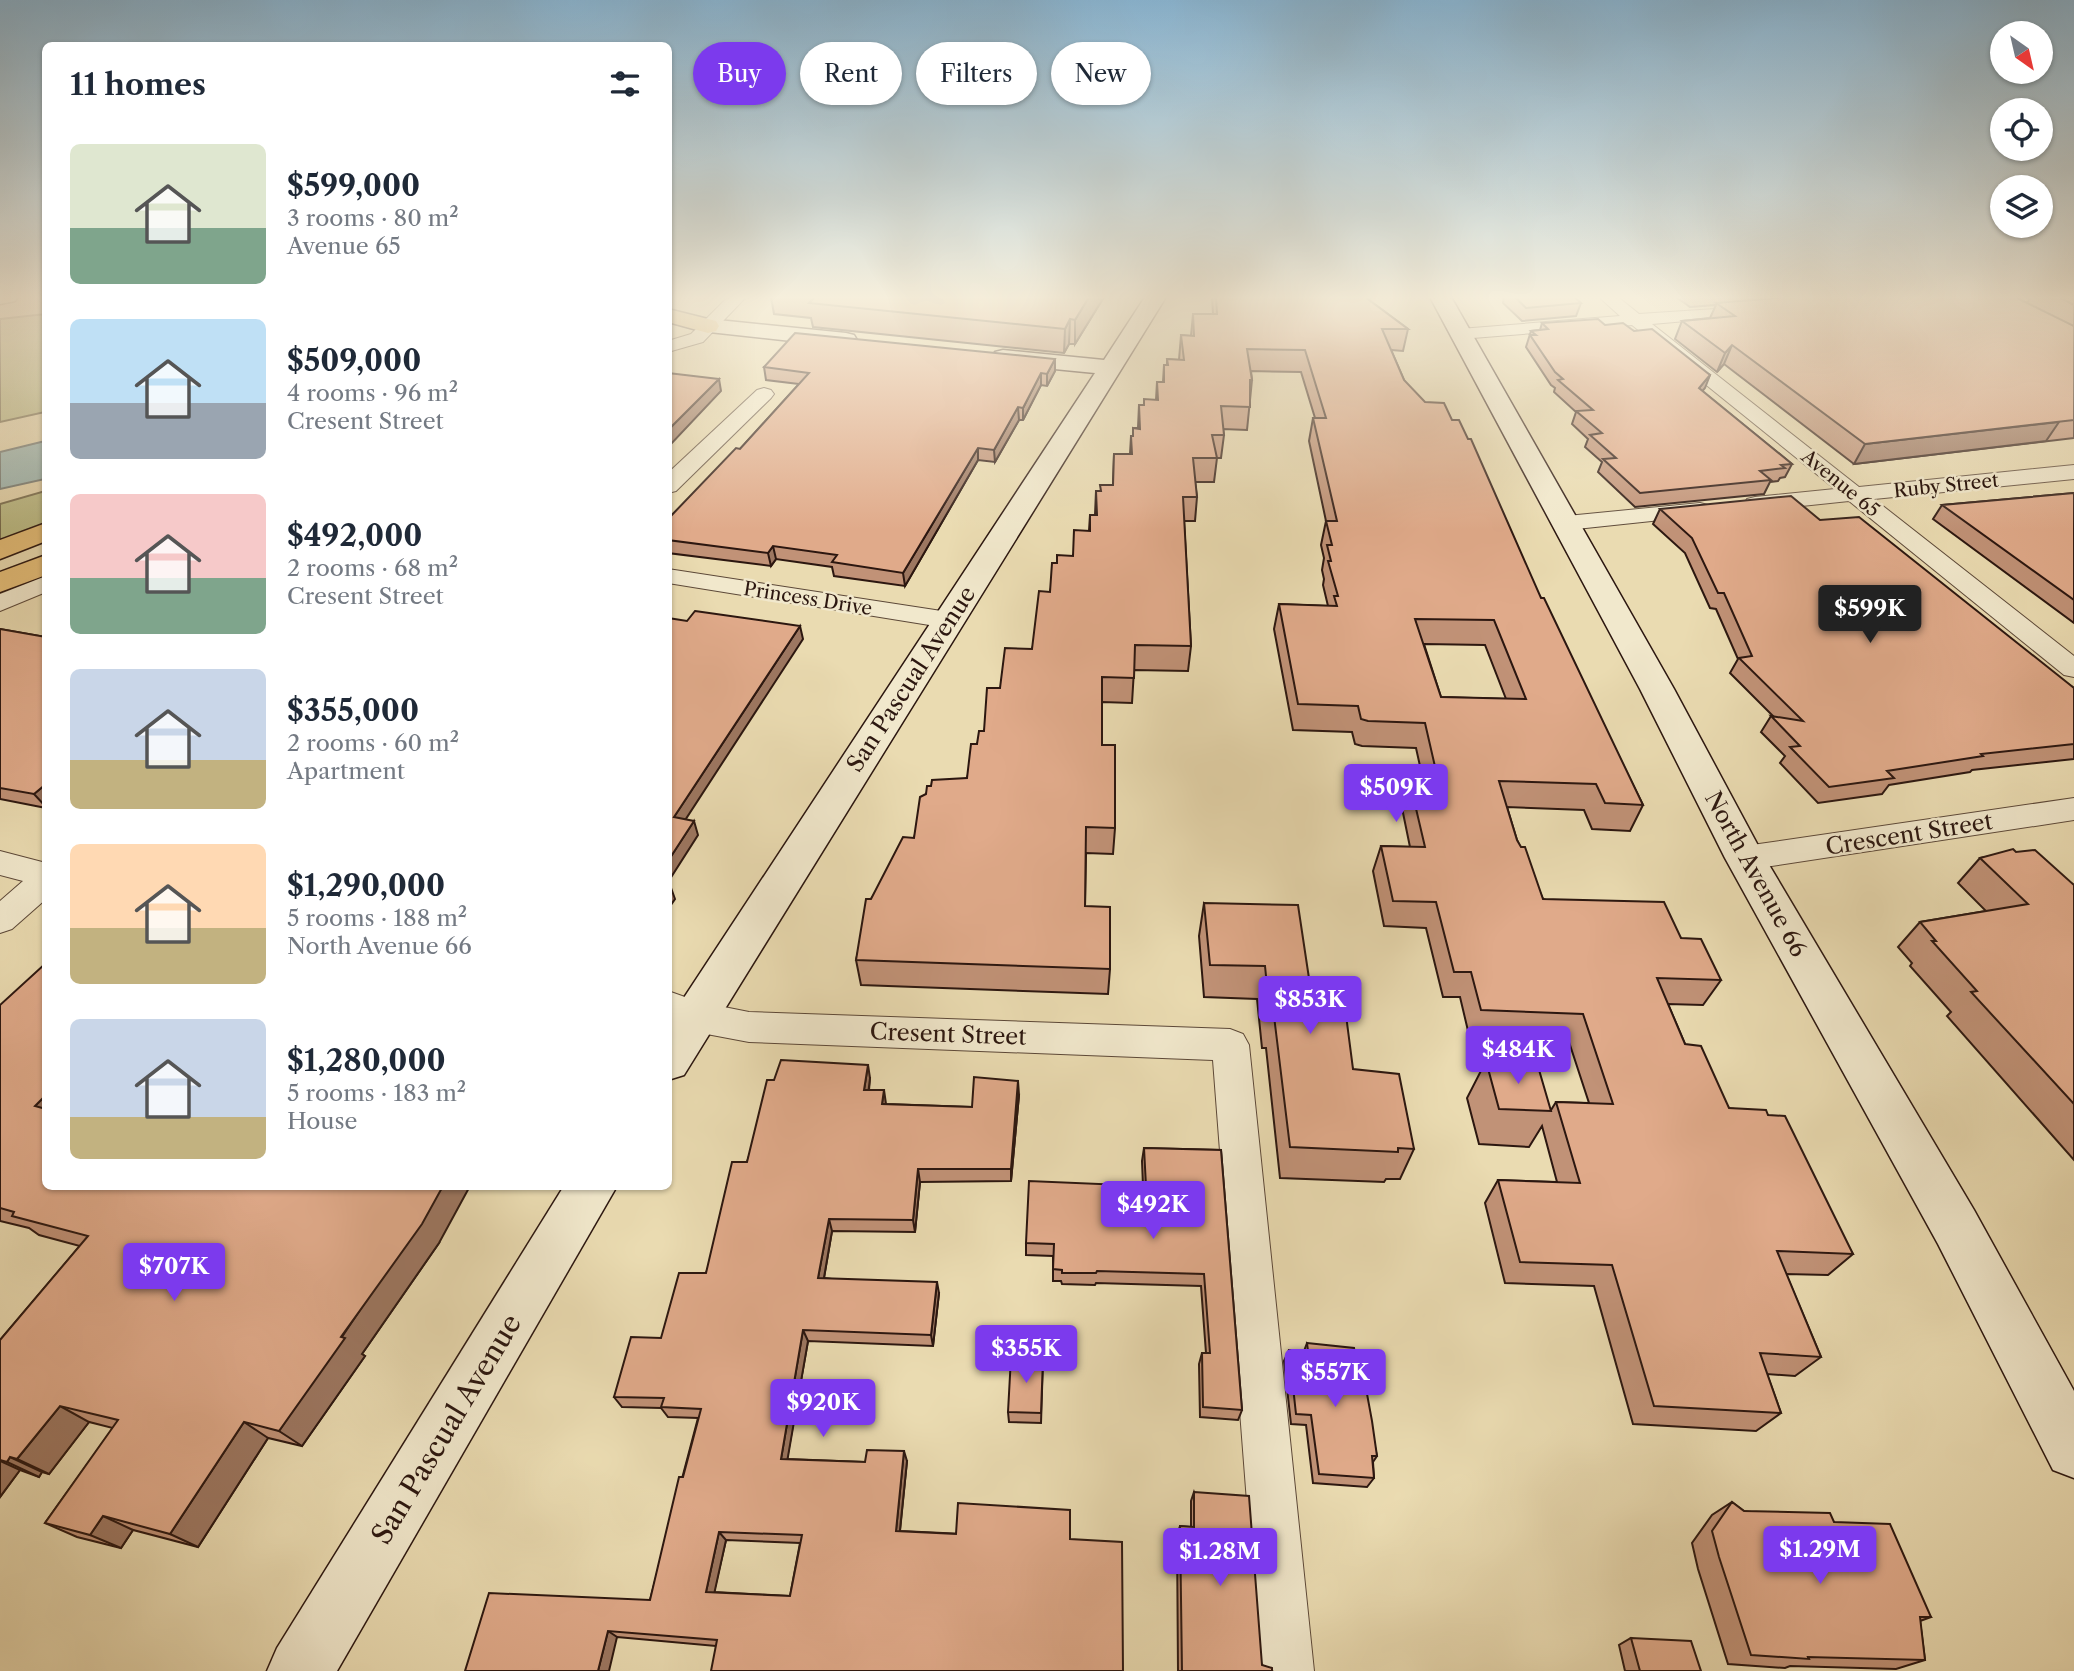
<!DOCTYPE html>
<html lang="en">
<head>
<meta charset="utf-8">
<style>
  :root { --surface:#fff; --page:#f2f2f3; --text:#1f2937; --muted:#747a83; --accent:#7c3aed }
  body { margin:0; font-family:"Libre Caslon Text",serif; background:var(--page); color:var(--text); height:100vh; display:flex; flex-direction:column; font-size:26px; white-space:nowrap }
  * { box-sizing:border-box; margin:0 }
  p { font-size:23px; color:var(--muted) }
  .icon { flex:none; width:38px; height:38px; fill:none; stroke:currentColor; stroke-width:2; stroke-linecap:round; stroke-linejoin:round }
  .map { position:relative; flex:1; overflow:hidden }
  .drawer { position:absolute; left:42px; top:42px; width:630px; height:1148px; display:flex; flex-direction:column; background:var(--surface); border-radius:10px; box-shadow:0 2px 5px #0004 }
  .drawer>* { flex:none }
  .guide { position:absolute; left:693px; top:42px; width:665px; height:63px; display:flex; gap:14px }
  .needle { width:46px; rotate:146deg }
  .tools { position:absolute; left:1990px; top:21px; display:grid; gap:14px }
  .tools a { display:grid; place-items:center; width:63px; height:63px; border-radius:50%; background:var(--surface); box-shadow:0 2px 5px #0004; font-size:35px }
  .price { position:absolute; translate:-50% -60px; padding:0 16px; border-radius:7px; background:var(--accent); color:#fff; font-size:23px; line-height:46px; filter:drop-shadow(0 2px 4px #0008) }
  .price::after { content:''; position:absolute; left:50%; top:42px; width:21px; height:16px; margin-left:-10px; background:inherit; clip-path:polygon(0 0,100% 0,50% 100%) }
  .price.selected { background:#222; color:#fff }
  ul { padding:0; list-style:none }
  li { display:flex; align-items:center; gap:21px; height:175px; padding:0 28px }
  li span { display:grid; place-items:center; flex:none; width:196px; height:140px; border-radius:10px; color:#555 }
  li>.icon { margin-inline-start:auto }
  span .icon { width:84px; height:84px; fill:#fffc; stroke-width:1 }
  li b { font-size:30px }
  h2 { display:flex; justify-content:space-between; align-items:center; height:84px; padding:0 28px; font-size:30px }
  .chip { padding:0 24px; border-radius:32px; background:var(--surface); box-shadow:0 2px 5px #0004; font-size:24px; line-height:63px }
  .chip.selected { background:var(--accent); color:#fff }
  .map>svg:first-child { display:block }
</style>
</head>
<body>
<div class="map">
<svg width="2074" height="1671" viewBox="0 0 2074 1671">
  <rect width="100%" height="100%" fill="#eadbb1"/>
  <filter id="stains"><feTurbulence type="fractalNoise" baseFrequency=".00286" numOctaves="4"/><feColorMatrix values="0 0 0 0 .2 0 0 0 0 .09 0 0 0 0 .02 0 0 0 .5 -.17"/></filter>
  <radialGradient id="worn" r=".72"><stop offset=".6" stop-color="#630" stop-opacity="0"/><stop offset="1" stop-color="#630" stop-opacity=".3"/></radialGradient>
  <!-- green -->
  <g fill="#bdbe87" stroke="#746a4c" stroke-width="2">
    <polygon points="45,314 45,412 0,422 0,319"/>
    <polygon points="45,491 45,524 0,542 0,504"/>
  </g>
  <!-- water -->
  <polygon fill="#9bb9b6" stroke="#6f7874" stroke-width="2" points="45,441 45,479 0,489 0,452"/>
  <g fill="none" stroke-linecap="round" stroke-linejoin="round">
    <!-- street casing -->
    <g stroke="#5c4838" stroke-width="2">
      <g id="street">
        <polygon points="728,297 746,297 703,342 668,352 668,341 691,334"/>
        <polygon points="1599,297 1618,297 1639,314 1761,306 1764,310 1755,315 1652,324 1859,487 2074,465 2074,479 1874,499 2074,656 2074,677 2064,675 1849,501 1755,511 1747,509 1744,504 1747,499 1755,497 1835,489 1632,325 1460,339 1451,334 1460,329 1620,316"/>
        <polygon points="764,388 771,390 774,394 771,398 676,491 668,493 668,473 757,390"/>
        <polygon points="1700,503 1708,505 1711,510 1708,515 1567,530 1559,528 1555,523 1559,518 1567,516"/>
        <polygon points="668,569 948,612 957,615 961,620 957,625 948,628 668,583"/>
        <polygon points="46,576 46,592 0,611 0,594"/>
        <polygon points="2074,798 2074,820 1745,870 1734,866 1729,858 1734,850 1745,846"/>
        <polygon points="0,851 46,863 46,899 12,929 0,933 0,901 23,881 0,875"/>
        <polygon points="668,991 699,1002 749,1012 1230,1029 1243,1034 1249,1045 1314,1671 1260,1671 1213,1060 749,1042 696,1032 668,1022"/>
      </g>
    </g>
    <!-- secondary casing -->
    <g stroke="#2c1710" stroke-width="3">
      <g id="secondary">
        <polygon points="0,297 18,297 15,301 0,304"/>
        <polygon points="1145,297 1166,297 684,1075 668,1080 668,1022 1095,373 1003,364 995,362 992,357 995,352 1003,350 1104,360"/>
        <polygon points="1430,297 1451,297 1674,689 1762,853 1974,1210 2074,1391 2074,1478 2053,1470 1938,1244 1725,858 1640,689"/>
        <polygon points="708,319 846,333 854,335 857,340 854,345 846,347 700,331 697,326 700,321"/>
        <polygon points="564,1186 617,1186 337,1671 267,1671 277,1648"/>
      </g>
    </g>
    <!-- highway casing -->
    <g stroke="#2c1710" stroke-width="3">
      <g id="highway">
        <polygon points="668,309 716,321 719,326 716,331 708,333 668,322"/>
        <polygon points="46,523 46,541 0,559 0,540"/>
        <polygon points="46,555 46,575 0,592 0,572"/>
      </g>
    </g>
    <!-- street -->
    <use href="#street" fill="#f1e8cc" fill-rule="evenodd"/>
    <!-- secondary -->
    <use href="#secondary" fill="#f1e8cc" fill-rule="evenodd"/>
    <!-- highway -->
    <use href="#highway" fill="#e5be78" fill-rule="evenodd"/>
  </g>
  <!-- wall -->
  <g fill="#c19277" stroke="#2c1710" stroke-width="2" fill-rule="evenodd">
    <polygon points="771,297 1104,297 1075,344 1069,344 1064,353 813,327 811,318 774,314"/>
    <path d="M1212,297H1365L1408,329L1403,351L1391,350L1404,380L1541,598L1643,805L1630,831L1592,829L1584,810L1507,807L1517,840L1543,899L1681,938L1721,980L1703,1005L1668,1004L1685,1044L1729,1108L1768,1115L1853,1254L1828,1275L1786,1274L1821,1357L1795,1376L1767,1374L1781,1413L1756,1431L1633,1424L1594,1286L1505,1283L1485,1203L1498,1180L1557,1182L1542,1126L1529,1147L1479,1144L1467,1098L1486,1061L1551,1110L1556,1102L1589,1103L1568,1039L1469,1035L1460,997H1443L1426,928L1384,926L1373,871L1381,846L1410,847L1402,808L1410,783L1424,784L1416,748L1362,746L1355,744L1352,732L1293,730L1274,629L1279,604L1328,606L1323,585L1324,579L1322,570L1324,558L1321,545L1326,521L1309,441L1313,418H1315L1301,372L1251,371L1252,380L1247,430L1223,429L1224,435L1221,458H1217L1214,482H1195L1197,497L1195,521H1184L1191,646L1188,671L1134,670L1132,703L1102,702V745L1115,828L1113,854L1086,853L1085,906L1110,969L1108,994L861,985L856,960L871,899L914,838L926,794L931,786L967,778L977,744L984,731L1000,688L1032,649L1050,592L1057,563L1073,556L1089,531L1090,515H1095L1096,491H1100L1113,485L1114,454H1130L1131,436H1133V428H1138L1139,405H1144L1156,400L1157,382H1163L1164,365H1167V359L1179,360L1181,335L1191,336L1193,314H1213ZM1424,644L1485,645L1506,699L1441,697Z"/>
    <polygon points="1504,297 1574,297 1581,303 1576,316 1522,321 1503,303"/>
    <polygon points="1676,297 2015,297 2027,303 2031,297 2074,297 2074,438 1854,464 1724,364 1717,372 1675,339 1682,321 1710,318 1716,305 1690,307"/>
    <polygon points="1542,323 1605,325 1634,331 1710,375 1702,391 1792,464 1785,477 1780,478 1778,481 1770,482 1764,494 1635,507 1598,472 1602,462 1585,447 1588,439 1572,424 1576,412 1554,392 1555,388 1551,385 1526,347 1531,331 1540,330"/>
    <polygon points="1055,359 1055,371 1047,386 1041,385 1023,420 1019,420 995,462 978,460 905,586 834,576 832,567 776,559 771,566 668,553 668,519 740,449 799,384 766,380 764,367"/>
    <polygon points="2074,493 2074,623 1933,519 1942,505"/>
    <polygon points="1660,509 1820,520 2074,688 2074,759 1972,770 1970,772 1889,785 1882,794 1818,803 1780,763 1785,756 1761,732 1771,716 1773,716 1730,673 1738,659 1716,609 1710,608 1685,553 1653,524"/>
    <polygon points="0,629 46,637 46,808 0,799"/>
    <polygon points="2016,852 2074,885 2074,1160 1947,1016 1951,1012 1910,966 1912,963 1898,947 1920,922 1986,911 1958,883 1980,858"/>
    <polygon points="1204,903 1310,985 1353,1069 1414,1149 1400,1179 1386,1179 1384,1182 1280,1178 1266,1048 1262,1048 1257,999 1204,997 1199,936"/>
    <polygon points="0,1005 46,1186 439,1243 362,1354 365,1356 302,1446 268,1438 198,1547 133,1530 121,1548 77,1537 45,1523 113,1428 89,1422 49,1474 42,1472 39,1477 20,1470 0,1497 0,1340 80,1246 39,1235 29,1228 0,1221"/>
    <path d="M870,1078L869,1090L886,1104L972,1107L1019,1095L1011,1181L920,1182L915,1232L832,1231L824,1278L939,1293L933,1346L808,1341L787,1459L865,1462L907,1461L900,1531L1070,1539L716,1646L617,1637L465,1671L650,1600L698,1418L668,1417L661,1408L622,1407L614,1397L661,1338L706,1273L747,1162L774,1080ZM726,1540L800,1543L790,1596L714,1592Z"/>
    <polygon points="1144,1148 1221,1150 1242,1410 1238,1420 1200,1417 1199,1364 1202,1353 1206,1353 1201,1286 1096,1283 1095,1285 1062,1284 1061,1281 1053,1281 1053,1256 1026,1255 1026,1243 1143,1186 1142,1161"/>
    <polygon points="1307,1343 1361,1382 1377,1456 1373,1462 1374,1478 1367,1487 1313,1483 1306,1425 1291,1424 1284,1361 1289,1350 1304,1351"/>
    <polygon points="1043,1359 1041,1423 1009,1422 1008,1412"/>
    <polygon points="1194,1492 1262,1665 1272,1671 1178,1671 1177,1535 1180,1526 1191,1527 1191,1501"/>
    <polygon points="1732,1502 1744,1511 1834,1522 1931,1617 1920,1621 1925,1660 1896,1669 1790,1666 1785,1668 1728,1664 1698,1569 1692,1543 1712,1515"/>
    <polygon points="1631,1638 1701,1671 1625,1671 1619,1645"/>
  </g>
  <!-- shaded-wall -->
  <g fill="#9d7761" stroke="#2c1710" stroke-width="2">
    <polygon points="1089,297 1104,297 1075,344 1075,320"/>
    <polygon points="1070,319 1069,344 1064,353 1065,329"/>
    <polygon points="1732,345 1724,364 1717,372 1725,353"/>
    <polygon points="1055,359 1055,371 1047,386 1047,374"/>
    <polygon points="1041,373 1041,385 1023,420 1023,408"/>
    <polygon points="1710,375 1705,388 1694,401 1699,388"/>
    <polygon points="719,379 721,391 671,444 668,430"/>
    <polygon points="1018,407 1019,420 995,462 994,450"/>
    <polygon points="2059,422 2046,441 1854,464 1865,444"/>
    <polygon points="978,448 978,460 905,586 903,573"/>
    <polygon points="773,546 776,559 771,566 768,553"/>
    <polygon points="800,626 803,639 678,831 674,817"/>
    <polygon points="46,784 46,807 34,794"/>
    <polygon points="694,821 698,835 668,882 668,861"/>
    <polygon points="670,885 675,899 668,909 668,888"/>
    <polygon points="868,1065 870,1078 867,1103 864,1090"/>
    <polygon points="1018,1081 1019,1095 1011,1181 1011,1169"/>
    <polygon points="884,1090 886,1104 882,1104"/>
    <polygon points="46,1095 46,1115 35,1106"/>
    <polygon points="918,1169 920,1182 915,1232 913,1220"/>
    <polygon points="443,1186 470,1186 439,1243 362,1354 365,1356 302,1446 279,1431"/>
    <polygon points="829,1219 832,1231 822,1289 818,1278"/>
    <polygon points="937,1282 939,1293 933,1346 931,1335"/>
    <polygon points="803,1330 808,1341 786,1468 781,1459"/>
    <polygon points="60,1406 89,1422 49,1474 17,1459"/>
    <polygon points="244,1422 268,1438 198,1547 170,1534"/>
    <polygon points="904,1451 907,1461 899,1539 896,1531"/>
    <polygon points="10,1457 42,1472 39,1477 7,1462"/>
    <polygon points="0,1461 20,1470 0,1497"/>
    <polygon points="103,1516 133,1530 121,1548 90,1535"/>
    <polygon points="719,1532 726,1540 713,1599 706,1592"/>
    <polygon points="608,1631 617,1637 609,1671 598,1671"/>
  </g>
  <!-- building -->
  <g fill="#e0aa8a" stroke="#2c1710" stroke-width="2" fill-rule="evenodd">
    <polygon points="815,297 1089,297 1075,320 1070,319 1065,329 809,303"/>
    <path d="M1216,297H1365L1408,329H1382L1404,380L1425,402L1444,403L1452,420H1459L1468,439H1471L1541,598H1544L1643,805L1605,803L1596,784L1499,781L1517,840L1521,847H1525L1543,899L1664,902L1681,938L1701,939L1721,980L1657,978L1685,1044L1701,1046L1729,1108L1766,1110L1768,1115L1785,1116L1853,1254L1777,1251L1821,1357L1760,1353L1781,1413L1654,1406L1612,1265L1520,1262L1498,1180L1580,1183L1556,1102L1613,1104L1583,1014L1481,1010L1471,972H1454L1436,902L1393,901L1381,846L1425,847L1410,783L1439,784L1425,723L1368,721L1361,719L1358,706L1298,704L1279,604L1337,606L1334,596H1338L1328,561H1331L1327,545H1332L1326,521H1337L1313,418H1326L1305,350L1247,349L1252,380H1250V407L1221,406L1224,435H1212L1217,458H1193L1197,497H1183L1191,646L1135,645L1134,678L1102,677V745H1115V828L1086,827L1085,906L1110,907V969L856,960L866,899H871L903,837L914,838L920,797L926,794L927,786H931L932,780L967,778L971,744H977L979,731H984L987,688H1000L1005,648L1032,649L1039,591L1050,592L1052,563H1057V555L1073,556L1074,530L1090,531V515H1097L1096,491H1101L1100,485H1113L1114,454H1132L1131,436H1133V428L1140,429L1139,405H1144V399L1158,400L1157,382H1164V365H1168L1167,359L1184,360L1181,335L1194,336L1193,314H1217ZM1415,619L1494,620L1526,699L1441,697Z"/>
    <polygon points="1515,297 1574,297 1581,303 1526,308"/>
    <polygon points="1788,297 2015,297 2074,326 2074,420 1865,444 1732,345 1725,353 1682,321 1735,316 1716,303"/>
    <polygon points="2059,297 2074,297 2074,305"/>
    <polygon points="1598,319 1605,325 1623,323 1634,331 1652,329 1710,375 1699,388 1792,464 1781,465 1785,468 1760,471 1771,480 1640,493 1603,459 1616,458 1590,435 1602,433 1576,411 1593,410 1558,380 1563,379 1555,372 1530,335 1536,335 1531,331 1548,329 1542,323"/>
    <polygon points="795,333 1055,359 1047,374 1041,373 1023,408 1018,407 994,450 978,448 903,573 832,562 837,555 773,546 768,553 668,540 668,519 736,448 740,449 809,373 764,367"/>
    <polygon points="668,373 719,379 668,430"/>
    <polygon points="2074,493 2074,600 1942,505"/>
    <polygon points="1791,496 1820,520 1859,517 2074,688 2074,744 1981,754 1983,756 1887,771 1894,778 1829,787 1790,747 1800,746 1771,716 1803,721 1739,658 1752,656 1724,593 1718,593 1692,538 1660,509"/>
    <polygon points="695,611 800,626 674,817 694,821 668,861 668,618 687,621"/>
    <polygon points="0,629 46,637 46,784 34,794 0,788"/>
    <polygon points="2013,849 2016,852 2035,850 2074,885 2074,1104 1971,992 1977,991 1932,941 1936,941 1920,922 2028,904 1980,858"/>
    <polygon points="1204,903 1298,905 1310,985 1337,987 1338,992 1343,992 1353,1069 1399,1074 1414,1149 1398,1148 1398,1152 1290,1147 1274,1016 1270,1016 1265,966 1210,965"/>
    <polygon points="46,963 46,1095 35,1106 46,1109 46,1186 443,1186 422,1224 341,1337 345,1338 279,1431 244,1422 170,1534 103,1516 90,1535 45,1523 118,1420 60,1406 17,1459 10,1457 7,1462 0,1460 0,1340 88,1236 12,1216 14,1212 0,1208 0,1005"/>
    <path d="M781,1060L868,1065L864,1090H884L882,1104L972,1107L974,1077L1018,1081L1011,1169H918L913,1220L829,1219L818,1278L937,1282L931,1335L803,1330L781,1459L865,1462L867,1450L904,1451L896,1531L956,1534L958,1503L1070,1510V1539L1122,1542L1123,1671H711L717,1640L608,1631L598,1671H465L489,1593L650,1600L679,1477H683L701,1409L661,1407L664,1398L614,1397L631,1337L661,1338L679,1273H706L732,1162H747L767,1080H774ZM719,1532L802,1535L790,1596L706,1592Z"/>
    <polygon points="1486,1061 1537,1063 1551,1111 1499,1109"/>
    <polygon points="1144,1148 1221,1150 1242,1410 1203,1407 1202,1353 1210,1353 1204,1274 1097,1271 1096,1273 1062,1273 1062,1270 1053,1269 1054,1244 1026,1243 1029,1181 1146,1186"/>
    <polygon points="1307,1343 1354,1348 1355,1354 1358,1354 1361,1382 1365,1383 1372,1421 1377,1456 1372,1456 1374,1478 1319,1474 1311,1415 1296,1414 1289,1350 1308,1351"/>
    <polygon points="1011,1357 1043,1359 1041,1413 1008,1412"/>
    <polygon points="1194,1492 1249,1496 1262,1665 1272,1668 1272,1671 1182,1671 1180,1526 1194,1527"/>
    <polygon points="1732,1502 1744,1511 1830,1513 1834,1522 1890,1524 1931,1617 1920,1617 1925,1660 1808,1657 1809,1659 1751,1655 1719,1557 1712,1531"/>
    <polygon points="1631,1638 1691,1641 1701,1671 1640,1671"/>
  </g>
  <!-- sky -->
  <linearGradient id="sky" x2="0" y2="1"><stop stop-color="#89b6d4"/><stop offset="0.56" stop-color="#f6efdc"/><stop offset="1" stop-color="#f6efdc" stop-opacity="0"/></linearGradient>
  <rect width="2074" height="531" fill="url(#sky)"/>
  <g text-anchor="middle" stroke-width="5" stroke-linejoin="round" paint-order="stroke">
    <!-- far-street labels -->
    <g font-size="19" fill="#2c1710" stroke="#f1e8cc">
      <text transform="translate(1841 483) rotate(39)" y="7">Avenue 65</text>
      <text transform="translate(1946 485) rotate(-6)" y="7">Ruby Street</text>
      <text transform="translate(808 598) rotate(9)" y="7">Princess Drive</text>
    </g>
    <!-- street labels -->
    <g font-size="23" fill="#2c1710" stroke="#f1e8cc">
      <text transform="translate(911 679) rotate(-57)" y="8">San Pascual Avenue</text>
      <text transform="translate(1909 834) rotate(-9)" y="8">Crescent Street</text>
      <text transform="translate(1756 874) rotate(61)" y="8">North Avenue 66</text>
      <text transform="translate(948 1034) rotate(2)" y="8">Cresent Street</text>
    </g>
    <!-- near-street labels -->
    <g font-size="28" fill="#2c1710" stroke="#f1e8cc">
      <text transform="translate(446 1429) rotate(-59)" y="10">San Pascual Avenue</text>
    </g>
  </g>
  <rect width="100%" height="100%" filter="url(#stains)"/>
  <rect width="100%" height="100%" fill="url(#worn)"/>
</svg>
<div class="tools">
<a><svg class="needle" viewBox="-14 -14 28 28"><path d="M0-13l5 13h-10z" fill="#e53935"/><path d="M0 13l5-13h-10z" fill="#747a83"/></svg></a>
<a><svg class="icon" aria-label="locate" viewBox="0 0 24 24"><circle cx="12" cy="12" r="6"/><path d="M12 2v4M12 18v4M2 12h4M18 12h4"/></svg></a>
<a><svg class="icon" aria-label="layers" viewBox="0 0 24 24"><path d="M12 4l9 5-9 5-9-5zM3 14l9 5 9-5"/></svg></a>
</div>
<b class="price selected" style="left:1870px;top:645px">$599K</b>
<b class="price" style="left:1396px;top:824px">$509K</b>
<b class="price" style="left:1310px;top:1036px">$853K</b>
<b class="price" style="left:1518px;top:1086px">$484K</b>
<b class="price" style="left:1153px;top:1241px">$492K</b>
<b class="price" style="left:174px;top:1303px">$707K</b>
<b class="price" style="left:1026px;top:1385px">$355K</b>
<b class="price" style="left:1335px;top:1409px">$557K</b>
<b class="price" style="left:823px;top:1439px">$920K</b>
<b class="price" style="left:1820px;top:1586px">$1.29M</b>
<b class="price" style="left:1220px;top:1588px">$1.28M</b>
<div class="guide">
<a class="chip selected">Buy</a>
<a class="chip">Rent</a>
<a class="chip">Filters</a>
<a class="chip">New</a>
</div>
<section class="drawer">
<h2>11 homes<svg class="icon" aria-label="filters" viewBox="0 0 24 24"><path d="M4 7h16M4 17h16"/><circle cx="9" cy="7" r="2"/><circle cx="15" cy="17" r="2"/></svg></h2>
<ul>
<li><span style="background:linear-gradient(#dfe7d0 60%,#7fa58c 0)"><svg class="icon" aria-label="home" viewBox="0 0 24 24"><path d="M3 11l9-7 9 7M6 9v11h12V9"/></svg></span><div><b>$599,000</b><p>3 rooms · 80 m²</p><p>Avenue 65</p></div></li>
<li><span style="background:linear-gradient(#bfe0f5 60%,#9aa5b1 0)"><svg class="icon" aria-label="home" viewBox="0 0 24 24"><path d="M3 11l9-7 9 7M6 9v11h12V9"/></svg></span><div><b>$509,000</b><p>4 rooms · 96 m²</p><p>Cresent Street</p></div></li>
<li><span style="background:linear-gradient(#f6c9c9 60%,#7fa58c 0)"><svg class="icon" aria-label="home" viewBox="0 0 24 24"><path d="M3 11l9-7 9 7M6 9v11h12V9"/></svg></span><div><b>$492,000</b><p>2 rooms · 68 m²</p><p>Cresent Street</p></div></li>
<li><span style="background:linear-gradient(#c9d6e8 65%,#c2b280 0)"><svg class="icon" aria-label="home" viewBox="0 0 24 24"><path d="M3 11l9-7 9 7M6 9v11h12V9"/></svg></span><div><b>$355,000</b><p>2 rooms · 60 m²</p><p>Apartment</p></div></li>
<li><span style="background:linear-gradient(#ffd9b3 60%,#c2b280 0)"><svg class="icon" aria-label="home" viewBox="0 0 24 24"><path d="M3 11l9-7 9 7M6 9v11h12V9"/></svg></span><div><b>$1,290,000</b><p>5 rooms · 188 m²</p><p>North Avenue 66</p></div></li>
<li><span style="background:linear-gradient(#c9d6e8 70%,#c2b280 0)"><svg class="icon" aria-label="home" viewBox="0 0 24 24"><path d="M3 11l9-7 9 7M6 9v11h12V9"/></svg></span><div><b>$1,280,000</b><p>5 rooms · 183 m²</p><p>House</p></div></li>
</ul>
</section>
</div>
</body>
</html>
